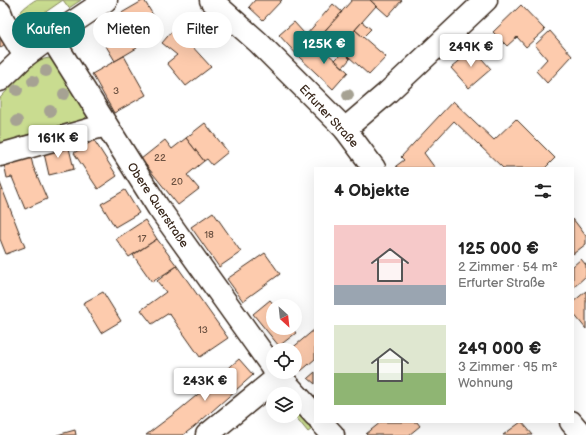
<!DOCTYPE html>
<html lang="de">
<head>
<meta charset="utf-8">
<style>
  :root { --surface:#fff; --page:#f6f6f6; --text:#222; --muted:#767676; --accent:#0f766e }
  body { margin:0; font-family:"Balsamiq Sans",sans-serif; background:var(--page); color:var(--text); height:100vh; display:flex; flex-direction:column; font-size:15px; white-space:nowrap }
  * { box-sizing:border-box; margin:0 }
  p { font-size:13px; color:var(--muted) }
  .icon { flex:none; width:22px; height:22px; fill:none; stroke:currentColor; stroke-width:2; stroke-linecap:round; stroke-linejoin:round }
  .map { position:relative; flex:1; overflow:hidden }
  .drawer { position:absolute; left:314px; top:167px; width:260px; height:256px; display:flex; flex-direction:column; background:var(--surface); border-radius:0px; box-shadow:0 4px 16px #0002 }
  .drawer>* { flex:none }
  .guide { position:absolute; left:12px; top:12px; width:242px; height:36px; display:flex; gap:8px }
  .needle { width:26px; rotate:153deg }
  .fabs { position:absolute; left:266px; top:299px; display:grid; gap:8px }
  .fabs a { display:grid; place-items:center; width:36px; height:36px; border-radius:50%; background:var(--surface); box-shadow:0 4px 16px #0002; font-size:20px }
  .price { position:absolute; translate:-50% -34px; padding:0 9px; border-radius:4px; background:#fff; color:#222; font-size:13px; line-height:26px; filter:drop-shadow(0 1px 2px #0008) }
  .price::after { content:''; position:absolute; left:50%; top:24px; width:12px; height:9px; margin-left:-6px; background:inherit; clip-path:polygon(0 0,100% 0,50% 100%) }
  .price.active { background:var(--accent); color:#fff }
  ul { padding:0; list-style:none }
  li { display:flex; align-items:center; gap:12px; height:100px; padding:0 20px }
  li span { display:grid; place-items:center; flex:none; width:112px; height:80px; border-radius:0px; color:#555 }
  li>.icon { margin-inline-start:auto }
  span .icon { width:48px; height:48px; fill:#fffc; stroke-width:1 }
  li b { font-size:17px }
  h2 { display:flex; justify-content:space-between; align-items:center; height:48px; padding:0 20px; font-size:17px }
  .pill { padding:0 14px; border-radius:18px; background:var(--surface); box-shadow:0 4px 16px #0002; font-size:14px; line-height:36px }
  .pill.active { background:var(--accent); color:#fff }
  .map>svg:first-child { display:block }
</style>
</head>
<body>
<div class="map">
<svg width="586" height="435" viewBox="0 0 586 435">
  <rect width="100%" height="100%" fill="#fff"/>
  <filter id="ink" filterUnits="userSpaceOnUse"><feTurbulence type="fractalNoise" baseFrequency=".025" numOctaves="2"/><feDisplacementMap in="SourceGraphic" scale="8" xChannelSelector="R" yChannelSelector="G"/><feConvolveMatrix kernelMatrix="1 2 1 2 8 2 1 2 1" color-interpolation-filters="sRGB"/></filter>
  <g filter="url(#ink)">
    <!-- green -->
    <g fill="#c9dc90" stroke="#828357">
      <path d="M35,0H81L69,8L63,0L37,18L41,26L28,36C26,32 22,29 20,25C13,13 27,6 35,0Z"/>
      <polygon points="49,58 60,65 87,116 79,124 17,137 8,144 0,145 0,98 35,61"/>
      <polygon points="295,403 316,426 308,432 295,416"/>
    </g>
    <!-- building -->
    <g fill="#fdcbad" stroke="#3b2a1e">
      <polygon points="144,0 159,25 133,40 118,15"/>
      <polygon points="255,0 282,0 263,20 249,7"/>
      <polygon points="352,0 370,0 376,6 339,48 322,34"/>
      <polygon points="370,0 402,0 388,16"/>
      <polygon points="333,4 342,12 313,43 306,35"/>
      <polygon points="521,5 545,30 526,47 517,37 507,46 493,32"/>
      <polygon points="294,22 313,43 299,57 279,35"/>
      <polygon points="362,22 371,29 363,37 355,30"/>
      <polygon points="178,24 197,40 190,44 211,67 186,86 167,63 177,55 162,43"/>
      <polygon points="355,30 386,57 369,75 339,48"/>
      <polygon points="550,31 572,56 547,83 536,71 547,59 535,45"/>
      <polygon points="129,33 137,48 115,61 106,46"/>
      <polygon points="0,36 6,43 0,48"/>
      <polygon points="315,42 348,72 333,89 299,57"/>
      <polygon points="473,49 491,69 469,88 451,68"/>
      <polygon points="343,52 350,59 343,67 335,60"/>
      <polygon points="124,56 146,95 114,113 92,74"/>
      <polygon points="453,101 494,140 516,119 555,158 545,168 503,168 454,121 424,153 435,168 398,168 396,166 404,160 401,157"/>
      <polygon points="205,123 228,152 212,165 207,159 204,161 186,138"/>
      <polygon points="186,138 204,161 187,175 199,189 178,205 141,159 165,140 172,149"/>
      <polygon points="94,140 117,176 98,189 74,153"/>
      <polygon points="68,144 74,169 49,175 43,149"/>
      <polygon points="30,153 33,166 47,199 25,209 12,177 7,178 3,159"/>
      <polygon points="0,183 25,247 6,254 0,239"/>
      <polygon points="125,190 139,213 115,227 101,204"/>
      <polygon points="213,212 241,252 219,267 191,227"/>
      <polygon points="573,219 586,236 586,244 573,254"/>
      <polygon points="145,220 157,239 129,257 116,239"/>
      <polygon points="157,239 177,266 152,282 133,255"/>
      <polygon points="265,253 280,274 243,301 227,279"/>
      <polygon points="581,259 586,265 586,276 573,288 573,266"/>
      <polygon points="177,266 228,338 200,357 169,313 152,324 141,310 166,292 157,281"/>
      <polygon points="586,291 586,329 573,313 573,302"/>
      <polygon points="103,292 121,321 101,333 83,303"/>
      <polygon points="270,300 275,306 273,306 273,328 292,328 296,333 279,346 253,314"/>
      <polygon points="315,329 315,359 301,371 295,364 295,350 290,350"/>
      <polygon points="239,359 253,375 194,427 183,435 146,435 179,410 208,386"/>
      <polygon points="315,372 315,384 308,378"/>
      <polygon points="381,422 417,422 420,426 409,435 367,435 366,434"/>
      <polygon points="521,422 522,422 533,435 503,435"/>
      <polygon points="75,430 76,435 57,435"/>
    </g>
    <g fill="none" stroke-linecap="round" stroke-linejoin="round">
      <!-- minor casing -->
      <g stroke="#3b2a1e" stroke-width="25">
        <g id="minor">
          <polyline points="211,0 258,42 345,129 374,168"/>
          <polyline points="0,12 3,20 25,56"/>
          <polyline points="51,37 158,207 273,368"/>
          <polyline points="0,80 25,56 51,37 106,0"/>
          <polyline points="345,129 387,93 486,0"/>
          <polyline points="0,155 106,125"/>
          <polyline points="276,372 315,415"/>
          <polyline points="321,422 333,435"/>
          <polyline points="571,422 582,435"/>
          <polyline points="207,435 279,376"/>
        </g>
      </g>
      <!-- minor -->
      <use href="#minor" stroke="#fff" stroke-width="22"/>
    </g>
    <!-- trees -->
    <g fill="#a6a293">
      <circle cx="28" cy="27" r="6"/>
      <circle cx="46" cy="71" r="6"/>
      <circle cx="33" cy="81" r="6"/>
      <circle cx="17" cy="90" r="6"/>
      <circle cx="64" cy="94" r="6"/>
      <circle cx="348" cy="95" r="6"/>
      <circle cx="50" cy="111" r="6"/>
      <circle cx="17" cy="121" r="6"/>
    </g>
  </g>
  <g text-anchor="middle" stroke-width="3" stroke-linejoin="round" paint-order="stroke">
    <!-- number labels -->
    <g font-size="10" fill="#6c5242">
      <text x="116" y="94">3</text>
      <text x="160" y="161">22</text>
      <text x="177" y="185">20</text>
      <text x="209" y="238">18</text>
      <text x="142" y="242">17</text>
      <text x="203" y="333">13</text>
    </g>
    <!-- street labels -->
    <g font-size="12" fill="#3b2a1e" stroke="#fff">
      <text transform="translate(329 116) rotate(47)" y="4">Erfurter Straße</text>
      <text transform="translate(158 205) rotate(56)" y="4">Obere Querstraße</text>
    </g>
  </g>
</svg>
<div class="fabs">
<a><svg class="needle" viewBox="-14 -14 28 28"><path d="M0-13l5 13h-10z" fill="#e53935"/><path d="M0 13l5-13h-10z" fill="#767676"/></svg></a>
<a><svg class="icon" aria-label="locate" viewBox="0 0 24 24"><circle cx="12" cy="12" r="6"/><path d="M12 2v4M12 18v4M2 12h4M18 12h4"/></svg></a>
<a><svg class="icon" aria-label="layers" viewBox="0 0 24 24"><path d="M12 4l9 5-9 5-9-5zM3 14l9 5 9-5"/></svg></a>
</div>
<b class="price active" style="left:324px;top:65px">125K €</b>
<b class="price" style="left:471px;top:68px">249K €</b>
<b class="price" style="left:58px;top:159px">161K €</b>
<b class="price" style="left:205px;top:402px">243K €</b>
<div class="guide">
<a class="pill active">Kaufen</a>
<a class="pill">Mieten</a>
<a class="pill">Filter</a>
</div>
<section class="drawer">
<h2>4 Objekte<svg class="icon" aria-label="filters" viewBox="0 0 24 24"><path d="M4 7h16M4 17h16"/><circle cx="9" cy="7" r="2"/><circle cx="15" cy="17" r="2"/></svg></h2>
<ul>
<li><span style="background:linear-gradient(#f6c9c9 75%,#9aa5b1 0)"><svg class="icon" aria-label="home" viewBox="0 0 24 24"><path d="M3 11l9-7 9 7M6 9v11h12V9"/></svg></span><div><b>125 000 €</b><p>2 Zimmer · 54 m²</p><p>Erfurter Straße</p></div></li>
<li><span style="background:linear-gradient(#dfe7d0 60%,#8fb573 0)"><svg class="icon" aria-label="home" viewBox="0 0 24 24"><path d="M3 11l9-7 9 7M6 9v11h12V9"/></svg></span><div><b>249 000 €</b><p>3 Zimmer · 95 m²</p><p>Wohnung</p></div></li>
</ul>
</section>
</div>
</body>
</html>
